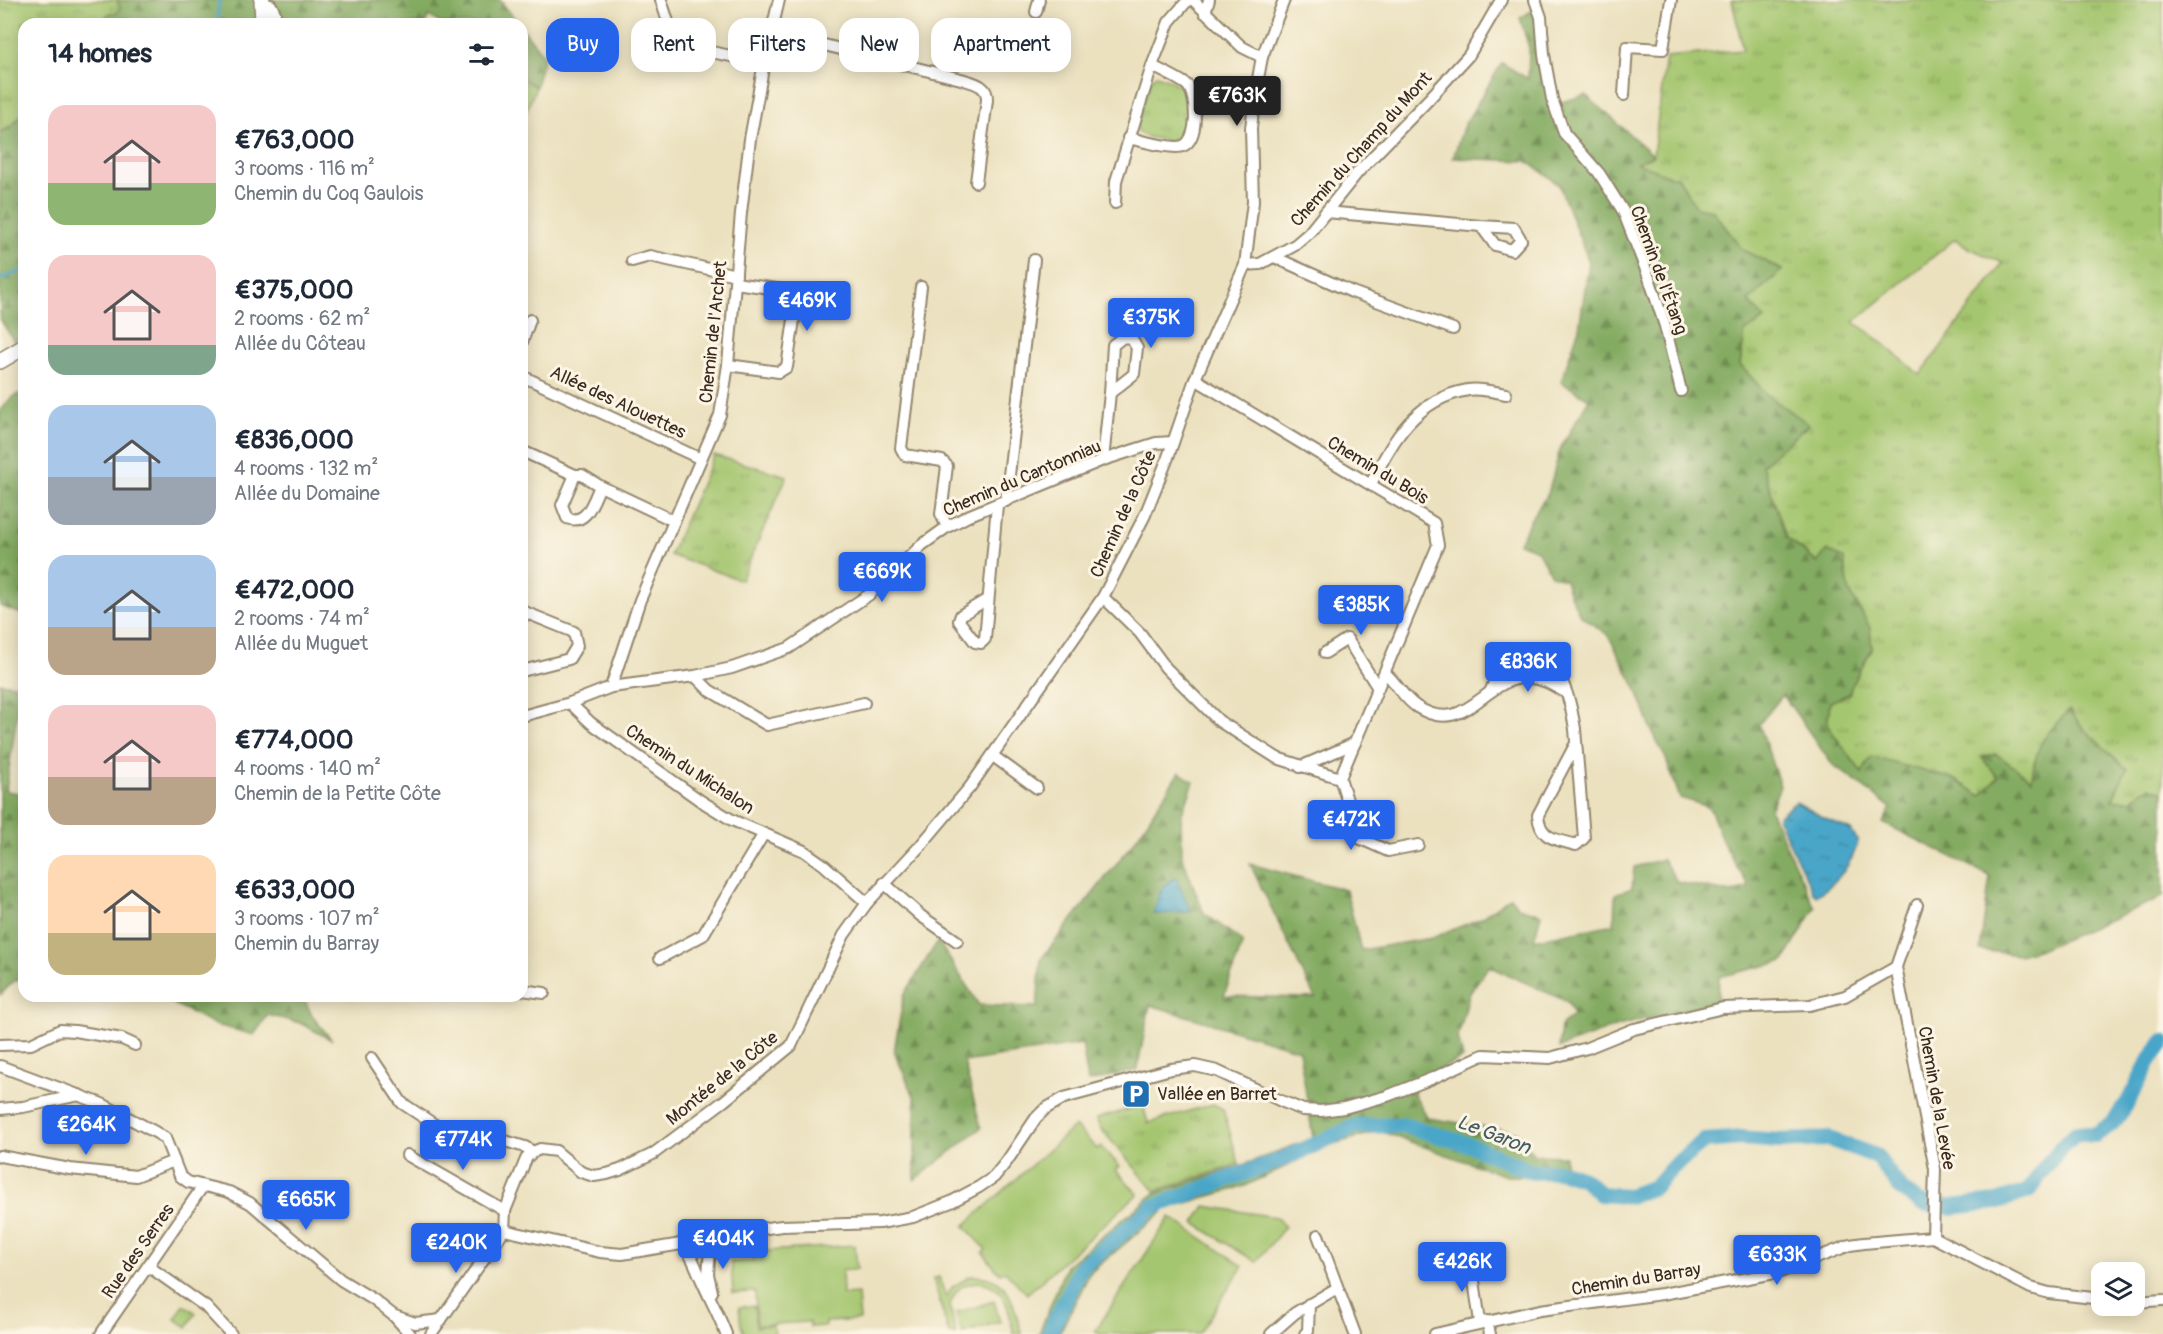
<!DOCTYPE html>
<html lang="en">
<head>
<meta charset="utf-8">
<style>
  :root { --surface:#fff; --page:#f6f6f7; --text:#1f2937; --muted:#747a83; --accent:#2563eb }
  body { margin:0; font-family:Pangolin,sans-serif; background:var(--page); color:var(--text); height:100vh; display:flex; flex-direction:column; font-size:22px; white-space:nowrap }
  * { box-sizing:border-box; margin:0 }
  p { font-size:20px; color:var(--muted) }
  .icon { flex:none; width:33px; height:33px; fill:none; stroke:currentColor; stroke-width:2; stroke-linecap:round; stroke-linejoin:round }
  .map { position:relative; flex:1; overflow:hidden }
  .panel { position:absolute; left:18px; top:18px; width:510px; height:984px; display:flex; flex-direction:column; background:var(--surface); border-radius:18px; box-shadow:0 3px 15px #0003 }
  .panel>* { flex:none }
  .hud { position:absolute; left:546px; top:18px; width:570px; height:54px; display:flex; gap:12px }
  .buttons { position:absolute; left:2091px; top:1262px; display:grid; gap:12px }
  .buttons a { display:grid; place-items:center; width:54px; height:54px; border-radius:12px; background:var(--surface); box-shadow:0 3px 15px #0003; font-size:30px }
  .price { position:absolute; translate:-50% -51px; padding:0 14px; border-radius:6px; background:var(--accent); color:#fff; font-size:20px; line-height:39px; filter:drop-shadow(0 2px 3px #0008) }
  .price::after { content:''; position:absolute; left:50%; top:36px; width:18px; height:14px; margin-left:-9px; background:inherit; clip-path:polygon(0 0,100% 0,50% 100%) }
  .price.on { background:#222; color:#fff }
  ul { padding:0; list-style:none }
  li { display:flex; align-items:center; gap:18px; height:150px; padding:0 30px }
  li span { display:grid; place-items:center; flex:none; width:168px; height:120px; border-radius:18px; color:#555 }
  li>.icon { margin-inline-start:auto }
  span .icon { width:72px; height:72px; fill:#fffc; stroke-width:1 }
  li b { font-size:26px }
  h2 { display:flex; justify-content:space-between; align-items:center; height:72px; padding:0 30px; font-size:26px }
  .pill { padding:0 21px; border-radius:18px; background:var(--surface); box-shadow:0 3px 15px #0003; font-size:21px; line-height:54px }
  .pill.on { background:var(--accent); color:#fff }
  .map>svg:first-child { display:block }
</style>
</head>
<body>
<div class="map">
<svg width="2163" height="1334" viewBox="0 0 2163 1334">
  <defs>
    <pattern id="grass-tufts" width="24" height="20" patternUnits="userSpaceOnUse" patternTransform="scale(1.5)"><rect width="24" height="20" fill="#a5c66f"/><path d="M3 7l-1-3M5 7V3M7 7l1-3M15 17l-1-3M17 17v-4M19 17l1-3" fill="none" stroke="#88a15b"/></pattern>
    <pattern id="forest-firs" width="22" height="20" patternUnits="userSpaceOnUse" patternTransform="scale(1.5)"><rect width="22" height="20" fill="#84ab62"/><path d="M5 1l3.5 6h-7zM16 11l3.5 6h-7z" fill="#6d8b50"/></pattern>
    <pattern id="water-ripples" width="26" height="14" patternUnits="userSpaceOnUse" patternTransform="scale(1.5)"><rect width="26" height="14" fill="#49a6c8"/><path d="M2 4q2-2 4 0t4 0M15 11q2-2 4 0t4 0" fill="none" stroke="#3e87a2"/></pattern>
  </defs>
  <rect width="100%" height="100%" fill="#fcf5e5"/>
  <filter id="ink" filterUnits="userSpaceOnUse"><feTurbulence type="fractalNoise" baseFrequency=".0167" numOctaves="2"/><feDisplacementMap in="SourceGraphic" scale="12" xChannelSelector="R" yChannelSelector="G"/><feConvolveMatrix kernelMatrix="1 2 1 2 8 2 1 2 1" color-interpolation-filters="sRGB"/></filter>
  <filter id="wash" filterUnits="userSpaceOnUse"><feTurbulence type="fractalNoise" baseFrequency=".008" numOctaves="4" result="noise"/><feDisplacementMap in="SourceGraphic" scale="24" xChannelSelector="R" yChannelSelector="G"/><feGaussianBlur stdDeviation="1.35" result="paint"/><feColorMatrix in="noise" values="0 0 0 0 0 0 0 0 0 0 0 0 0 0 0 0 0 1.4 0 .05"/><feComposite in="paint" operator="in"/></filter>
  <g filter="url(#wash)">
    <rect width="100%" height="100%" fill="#ebe1bf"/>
    <!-- grass -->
    <g fill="url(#grass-tufts)" stroke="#707846" stroke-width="1.5" fill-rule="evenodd">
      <polygon points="0,0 117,0 120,8 116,14 110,13 101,21 90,19 85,24 24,24 24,113 8,129 0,132"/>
      <path d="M1732,0H2163V792L2150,787L2141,791L2132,800L2112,801L2083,728L2069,711L2034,762L2032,780L1996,754L1982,757L1999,777L1981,796L1954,779L1872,758L1863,774L1827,726L1830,702L1849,694L1853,682L1872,649L1870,628L1849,590L1844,559L1818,563L1786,537L1762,465L1809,424L1768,396L1740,365L1747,301L1782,270L1743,250L1712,210L1696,208L1678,177L1667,175L1637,163L1653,155L1666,57L1743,50ZM1955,239L1969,248L2003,263L1920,375L1881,341L1854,322Z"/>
      <path d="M1156,75C1165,77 1179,84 1185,91C1191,99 1192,135 1183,140C1176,144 1167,141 1160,139C1151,138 1145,138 1138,132L1137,125L1151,79Z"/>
      <polygon points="522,78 536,87 522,122"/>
      <polygon points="714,455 787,476 741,580 670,555"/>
      <polygon points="1213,1104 1223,1109 1239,1164 1155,1191 1101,1129 1096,1119 1143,1105 1148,1123"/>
    </g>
    <!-- forest -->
    <g fill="url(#forest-firs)" stroke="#606a40" stroke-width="1.5">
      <polygon points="117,0 500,0 519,24 441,24 429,16 425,24 85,24 90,19 101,21 111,13 116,14 120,8"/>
      <path d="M1541,5L1548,66L1558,103L1586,95L1653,155L1637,163L1667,175L1678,177L1696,207L1712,210L1743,250L1782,270L1748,301L1765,319L1745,332L1740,365L1768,396L1809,424L1762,465L1786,537L1817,563L1827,550L1844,559L1849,590L1870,628L1872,649L1853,682L1849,694L1830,702L1827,725L1862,773L1871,757L1954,779L1981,796L1998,777L1981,757L1996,754L2032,780C2035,744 2045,735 2069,710L2083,728L2127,769L2112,800H2132L2141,791L2150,787L2163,792V897L2044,948L2019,955L1980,950L1990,876L1883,823L1891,808L1831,763L1783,695L1759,724L1780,786L1770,810L1815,908L1784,961L1719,977L1718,1001L1618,1026L1559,1048L1561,1026L1573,1015L1568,1002L1489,966L1470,992L1458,1037L1463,1058L1408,1084L1428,1118L1517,1132L1534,1155L1565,1156V1176H1506L1380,1131L1330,1145L1245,1186L1166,1209L1090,1273L1059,1334H1039L1066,1266L1155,1193L1240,1166L1313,1138L1299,1050L1150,1005L1137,1070L1088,1082L1082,1044L964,1062L981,1128L915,1180V1099L894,1051L904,995L938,941L979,1005L1037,1007L1041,959L1136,839L1179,772L1194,782L1181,816L1182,857L1204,913L1243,942L1224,996L1315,998L1250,864L1346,890L1361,950L1432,938L1479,919L1510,897L1518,907L1541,914L1534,940L1614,924L1615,894L1632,888L1634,867L1663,859L1677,882L1732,893L1749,887L1724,845L1711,811L1706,806L1680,798L1666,759L1651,729L1636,688L1608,635L1580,615L1570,595L1565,580L1551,575L1537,550L1519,543L1533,515L1548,494L1560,449L1589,399L1561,382L1579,328L1589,262L1559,185L1527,161L1453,158L1464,125L1502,63L1528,79L1529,48L1520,18Z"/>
      <polygon points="522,28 544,56 536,87 522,78"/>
      <polygon points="24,113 24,337 15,343 0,319 0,132 8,129"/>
      <polygon points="24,391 24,615 0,606 0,410 11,398"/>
      <polygon points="0,683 21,686 6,791 24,794 24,980 14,981 0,995"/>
      <polygon points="158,996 306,996 305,1000 312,1016 332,1040 300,1023 268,1015 254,1035 216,1025"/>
    </g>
    <!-- park -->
    <g fill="#a5c66f" stroke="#707846" stroke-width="1.5">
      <polygon points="1075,1126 1097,1149 1101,1147 1120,1166 1116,1170 1138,1194 1027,1294 1005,1271 999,1273 983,1253 986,1249 964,1226"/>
      <polygon points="1205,1206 1276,1217 1285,1227 1256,1262 1194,1223"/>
      <polygon points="1170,1217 1243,1266 1199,1334 1099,1334 1095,1331"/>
      <polygon points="855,1245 857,1269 842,1271 843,1295 858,1294 860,1320 826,1322 826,1326 810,1327 809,1322 757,1325 755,1292 733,1293 731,1262 753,1261 752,1252"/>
      <path d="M971,1276C1012,1275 1012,1303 1022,1334H1014C1011,1323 1009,1308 1004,1298C995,1282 974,1277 959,1289C955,1293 952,1299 950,1305L956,1334H949L933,1279L939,1277L946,1297L952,1287Z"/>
      <polygon points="994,1301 1000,1322 962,1333 956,1313"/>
      <polygon points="184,1305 196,1313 187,1327 175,1319"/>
      <polygon points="754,1306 756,1327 773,1325 775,1334 744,1334 741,1325 739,1307"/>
    </g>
    <!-- water -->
    <g fill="url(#water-ripples)" stroke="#426873" stroke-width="1.5">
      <path d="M1796,802L1826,819L1851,830L1858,842C1852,864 1837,883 1817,895L1813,892L1778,819V816Z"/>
      <path d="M1176,877L1191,912L1154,914C1158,898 1159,886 1176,877Z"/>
    </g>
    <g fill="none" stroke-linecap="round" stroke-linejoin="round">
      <!-- stream -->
      <g stroke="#49a6c8" stroke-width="3">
        <polyline points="217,24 219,0"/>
        <polyline points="0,279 24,270"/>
      </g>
      <!-- river -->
      <path stroke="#49a6c8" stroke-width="16" d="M1049,1334L1081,1267L1153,1207L1290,1156L1356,1126L1403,1125L1470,1145L1532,1172L1560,1171L1584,1179L1600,1194L1629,1196L1654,1187L1675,1165L1704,1141L1742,1138L1779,1141L1829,1139L1876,1156L1901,1189L1921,1203L1950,1207L1996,1202L2029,1191C2042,1169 2057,1151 2076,1133L2095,1135L2113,1123L2128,1102L2149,1061L2163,1042"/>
    </g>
  </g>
  <g filter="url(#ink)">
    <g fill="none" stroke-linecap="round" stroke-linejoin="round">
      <!-- street casing -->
      <g stroke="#93866e" stroke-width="14">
        <g id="street">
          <polyline points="661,0 672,34 683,46 764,63"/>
          <polyline points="1193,0 1242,47 1262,57"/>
          <polyline points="1535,0 1541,17 1544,55 1552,99 1564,133 1599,173 1623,211 1648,275 1665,326 1681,391"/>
          <polyline points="263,5 271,5 275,13 276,24"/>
          <polyline points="1036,12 1039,0"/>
          <polyline points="1205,13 1209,0"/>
          <path d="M772,32L961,79C974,83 988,85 987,100L976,182"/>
          <polyline points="1624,95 1627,47 1663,49 1671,0"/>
          <path d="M1128,138C1140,140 1172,150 1183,146C1199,139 1197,98 1188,86C1182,80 1160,70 1152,66"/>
          <polyline points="1115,203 1116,181 1152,66 1169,22 1188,0"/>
          <polyline points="1326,212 1481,226 1495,245 1512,250 1521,240 1514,228 1481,226"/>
          <polyline points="1274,257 1352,292 1453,329"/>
          <polyline points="632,261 650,256 736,275"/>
          <polyline points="1245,265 1260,264 1295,245 1309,233 1358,172 1429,99 1469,55 1501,0"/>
          <polyline points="921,287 901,448 905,455 942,461 947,466 941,514 947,527"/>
          <polyline points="522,342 530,320"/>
          <polyline points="728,365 779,372 787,367 797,299 791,291 735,283"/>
          <polyline points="522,376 701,459"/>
          <polyline points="522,451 575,475 582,475 600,486 674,521"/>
          <polyline points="1103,460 1110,393 1134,374 1137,348 1131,338 1123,337 1113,345 1110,393"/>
          <path d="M575,475L562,505L567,518C587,526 593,501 600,486"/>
          <path d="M1371,484C1392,440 1416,399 1468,390C1480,388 1494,392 1506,394"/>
          <polyline points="1006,501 1034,260"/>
          <polyline points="1103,597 1140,633 1166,668 1219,721 1277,758 1340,778 1438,545 1434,523 1195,379"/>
          <polyline points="988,599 961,615 959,621 975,642 981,643 985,639 997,505"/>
          <polyline points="522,611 574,632 577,646 569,659 522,671"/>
          <polyline points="1325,653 1347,639 1378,688"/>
          <path d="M1385,673C1397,683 1403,698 1417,707C1468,739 1484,674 1531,678C1544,679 1554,686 1565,692"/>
          <polyline points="695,676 709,690 767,725 864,703"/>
          <polyline points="611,687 640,600 720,415 728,365 741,213 750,139 764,63 779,0"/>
          <path d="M1491,690C1494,683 1497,674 1502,669C1518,650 1545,655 1558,675C1568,690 1572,711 1575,729L1584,838L1576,845C1556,839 1540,840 1538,815L1575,745"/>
          <polyline points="570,703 591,723 701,801 732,820 804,851 824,865 867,903"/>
          <polyline points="522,716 570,703 611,687 695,676 732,668 789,648 870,594 922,545 947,527 970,515 1103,460 1156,443 1173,442"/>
          <polyline points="993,756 1037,788"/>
          <polyline points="1300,767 1355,743"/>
          <polyline points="1340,778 1359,838 1388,851 1418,845"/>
          <polyline points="884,883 921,916 957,941"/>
          <polyline points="1917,905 1896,967 1935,1169 1933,1237"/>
          <polyline points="660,958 703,935 763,835"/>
          <polyline points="522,990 544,993"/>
          <polyline points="0,1045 31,1044 60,1030 75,1031 122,1039 135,1045"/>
          <polyline points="372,1058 402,1103 438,1127 505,1141 525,1147 533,1152"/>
          <polyline points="0,1066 102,1104 155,1132 165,1138 180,1176 188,1182 229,1192 250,1203 341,1280 374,1300 394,1316 410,1334"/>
          <polyline points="0,1109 23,1107 79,1095"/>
          <polyline points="407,1155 505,1211"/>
          <polyline points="0,1156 70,1169 136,1176 174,1161"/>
          <polyline points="504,1230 600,1252 622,1254 711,1239 745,1231 782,1226 880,1223 913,1217 951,1202 979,1187 994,1177 1007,1161 1036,1118 1045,1109 1064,1098 1171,1069 1195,1066 1217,1071 1281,1101 1303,1110 1321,1111 1344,1108 1387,1096 1433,1078 1483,1055 1550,1058 1587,1048 1634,1029 1723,1008 1810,1005 1845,996 1896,967"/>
          <polyline points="1318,1235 1355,1334"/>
          <polyline points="711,1239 708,1274 712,1292"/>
          <path d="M681,1243C693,1256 695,1266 702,1281C710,1299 719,1315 726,1334"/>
          <polyline points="1471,1260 1480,1322"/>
          <polyline points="148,1266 206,1307 231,1334"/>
          <polyline points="2134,1302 2163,1300"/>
          <polyline points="395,1316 415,1323 441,1320"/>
          <polyline points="1487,1321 1490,1334"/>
          <polyline points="101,1334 203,1186"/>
          <polyline points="431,1334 504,1230 505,1211 524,1164 527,1157 533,1152 540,1149 556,1151 581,1172 594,1176 607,1174 620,1170 653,1154 724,1101 791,1046 844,935 867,903 921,845 970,787 1103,597 1145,515 1167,460 1195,379 1245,265 1253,202 1251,128 1255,95 1262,57 1284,0"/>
          <polyline points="1271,1334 1295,1313 1337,1288"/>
          <polyline points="1305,1334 1308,1331 1309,1304"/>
          <polyline points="1435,1334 1540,1310 1662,1294 1780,1272 1850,1245 1864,1243 1933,1237 2031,1288 2049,1293 2102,1299"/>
        </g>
      </g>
      <!-- secondary casing -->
      <g stroke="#93866e" stroke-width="18">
        <g id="secondary">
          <polyline points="262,0 263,24"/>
          <polyline points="0,361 24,347"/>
        </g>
      </g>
      <!-- street -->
      <use href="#street" stroke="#fff" stroke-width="10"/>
      <!-- secondary -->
      <use href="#secondary" stroke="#fff" stroke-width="15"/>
    </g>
  </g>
  <!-- icons -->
  <defs>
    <g id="parking-square" transform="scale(1.5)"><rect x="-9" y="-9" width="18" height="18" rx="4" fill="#1f6fb2" stroke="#fcf5e5"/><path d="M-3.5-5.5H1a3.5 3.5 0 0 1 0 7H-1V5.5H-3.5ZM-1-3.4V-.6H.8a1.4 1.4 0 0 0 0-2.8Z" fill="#fff"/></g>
  </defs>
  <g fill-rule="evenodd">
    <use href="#parking-square" x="1136" y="1094"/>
  </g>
  <g text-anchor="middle" stroke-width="6" stroke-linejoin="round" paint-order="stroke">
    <!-- street labels -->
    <g font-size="18" fill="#3b2a1e" stroke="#fcf5e5">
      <text transform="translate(1361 149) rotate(-48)" y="6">Chemin du Champ du Mont</text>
      <text transform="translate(1659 270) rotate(70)" y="6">Chemin de l'Étang</text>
      <text transform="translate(713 332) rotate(-84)" y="6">Chemin de l'Archet</text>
      <text transform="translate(618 402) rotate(25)" y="6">Allée des Alouettes</text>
      <text transform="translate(1378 470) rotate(31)" y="6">Chemin du Bois</text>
      <text transform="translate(1022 478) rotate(-23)" y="6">Chemin du Cantonniau</text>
      <text transform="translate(1123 514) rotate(-66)" y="6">Chemin de la Côte</text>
      <text transform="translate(690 769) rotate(33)" y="6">Chemin du Michalon</text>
      <text transform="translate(722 1078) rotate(-39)" y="6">Montée de la Côte</text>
      <text transform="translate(1937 1098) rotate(80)" y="6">Chemin de la Levée</text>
      <text transform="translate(138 1251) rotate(-55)" y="6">Rue des Serres</text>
      <text transform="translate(1636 1279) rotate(-9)" y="6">Chemin du Barray</text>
    </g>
    <!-- poi labels -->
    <g font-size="18" fill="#3b2a1e" stroke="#fcf5e5" text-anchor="start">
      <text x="1157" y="1100">Vallée en Barret</text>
    </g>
    <!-- water labels -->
    <g font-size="20" font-style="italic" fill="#415c62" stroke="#fcf5e5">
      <text transform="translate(1494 1134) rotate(21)" y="7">Le Garon</text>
    </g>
  </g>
</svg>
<div class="buttons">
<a><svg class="icon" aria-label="layers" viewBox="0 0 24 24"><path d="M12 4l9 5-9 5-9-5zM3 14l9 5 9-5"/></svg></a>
</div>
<b class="price on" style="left:1237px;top:127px">€763K</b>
<b class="price" style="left:807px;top:332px">€469K</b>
<b class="price" style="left:1151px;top:349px">€375K</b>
<b class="price" style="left:882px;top:603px">€669K</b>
<b class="price" style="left:1361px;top:636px">€385K</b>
<b class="price" style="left:1528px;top:693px">€836K</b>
<b class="price" style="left:1351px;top:851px">€472K</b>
<b class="price" style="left:86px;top:1156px">€264K</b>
<b class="price" style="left:463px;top:1171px">€774K</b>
<b class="price" style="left:306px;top:1231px">€665K</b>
<b class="price" style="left:723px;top:1270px">€404K</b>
<b class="price" style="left:456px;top:1274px">€240K</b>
<b class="price" style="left:1777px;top:1286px">€633K</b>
<b class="price" style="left:1462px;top:1293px">€426K</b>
<div class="hud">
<a class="pill on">Buy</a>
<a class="pill">Rent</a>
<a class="pill">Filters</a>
<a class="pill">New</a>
<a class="pill">Apartment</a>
</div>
<section class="panel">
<h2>14 homes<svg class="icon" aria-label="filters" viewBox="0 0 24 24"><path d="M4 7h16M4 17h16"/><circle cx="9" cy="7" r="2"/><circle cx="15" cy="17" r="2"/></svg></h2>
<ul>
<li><span style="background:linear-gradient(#f6c9c9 65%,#8fb573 0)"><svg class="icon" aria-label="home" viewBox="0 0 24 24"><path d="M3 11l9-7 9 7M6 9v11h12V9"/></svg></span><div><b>€763,000</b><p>3 rooms · 116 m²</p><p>Chemin du Coq Gaulois</p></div></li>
<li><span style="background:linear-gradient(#f6c9c9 75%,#7fa58c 0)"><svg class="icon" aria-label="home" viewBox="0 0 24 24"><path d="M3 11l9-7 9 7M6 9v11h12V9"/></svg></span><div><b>€375,000</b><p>2 rooms · 62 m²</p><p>Allée du Côteau</p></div></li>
<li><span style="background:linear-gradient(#a9c7e8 60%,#9aa5b1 0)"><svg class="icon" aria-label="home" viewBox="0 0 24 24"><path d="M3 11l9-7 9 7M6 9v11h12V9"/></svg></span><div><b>€836,000</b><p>4 rooms · 132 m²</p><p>Allée du Domaine</p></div></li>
<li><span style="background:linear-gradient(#a9c7e8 60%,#b9a48a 0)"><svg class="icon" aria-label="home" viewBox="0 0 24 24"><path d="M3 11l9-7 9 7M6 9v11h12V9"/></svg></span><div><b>€472,000</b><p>2 rooms · 74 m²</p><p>Allée du Muguet</p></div></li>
<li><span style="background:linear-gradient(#f6c9c9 60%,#b9a48a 0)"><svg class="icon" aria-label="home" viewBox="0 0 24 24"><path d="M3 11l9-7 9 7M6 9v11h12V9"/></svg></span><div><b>€774,000</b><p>4 rooms · 140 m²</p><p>Chemin de la Petite Côte</p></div></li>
<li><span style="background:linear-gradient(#ffd9b3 65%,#c2b280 0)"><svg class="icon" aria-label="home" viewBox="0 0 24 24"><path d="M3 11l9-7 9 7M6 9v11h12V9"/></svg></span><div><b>€633,000</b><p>3 rooms · 107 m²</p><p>Chemin du Barray</p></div></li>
</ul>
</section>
</div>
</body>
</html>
